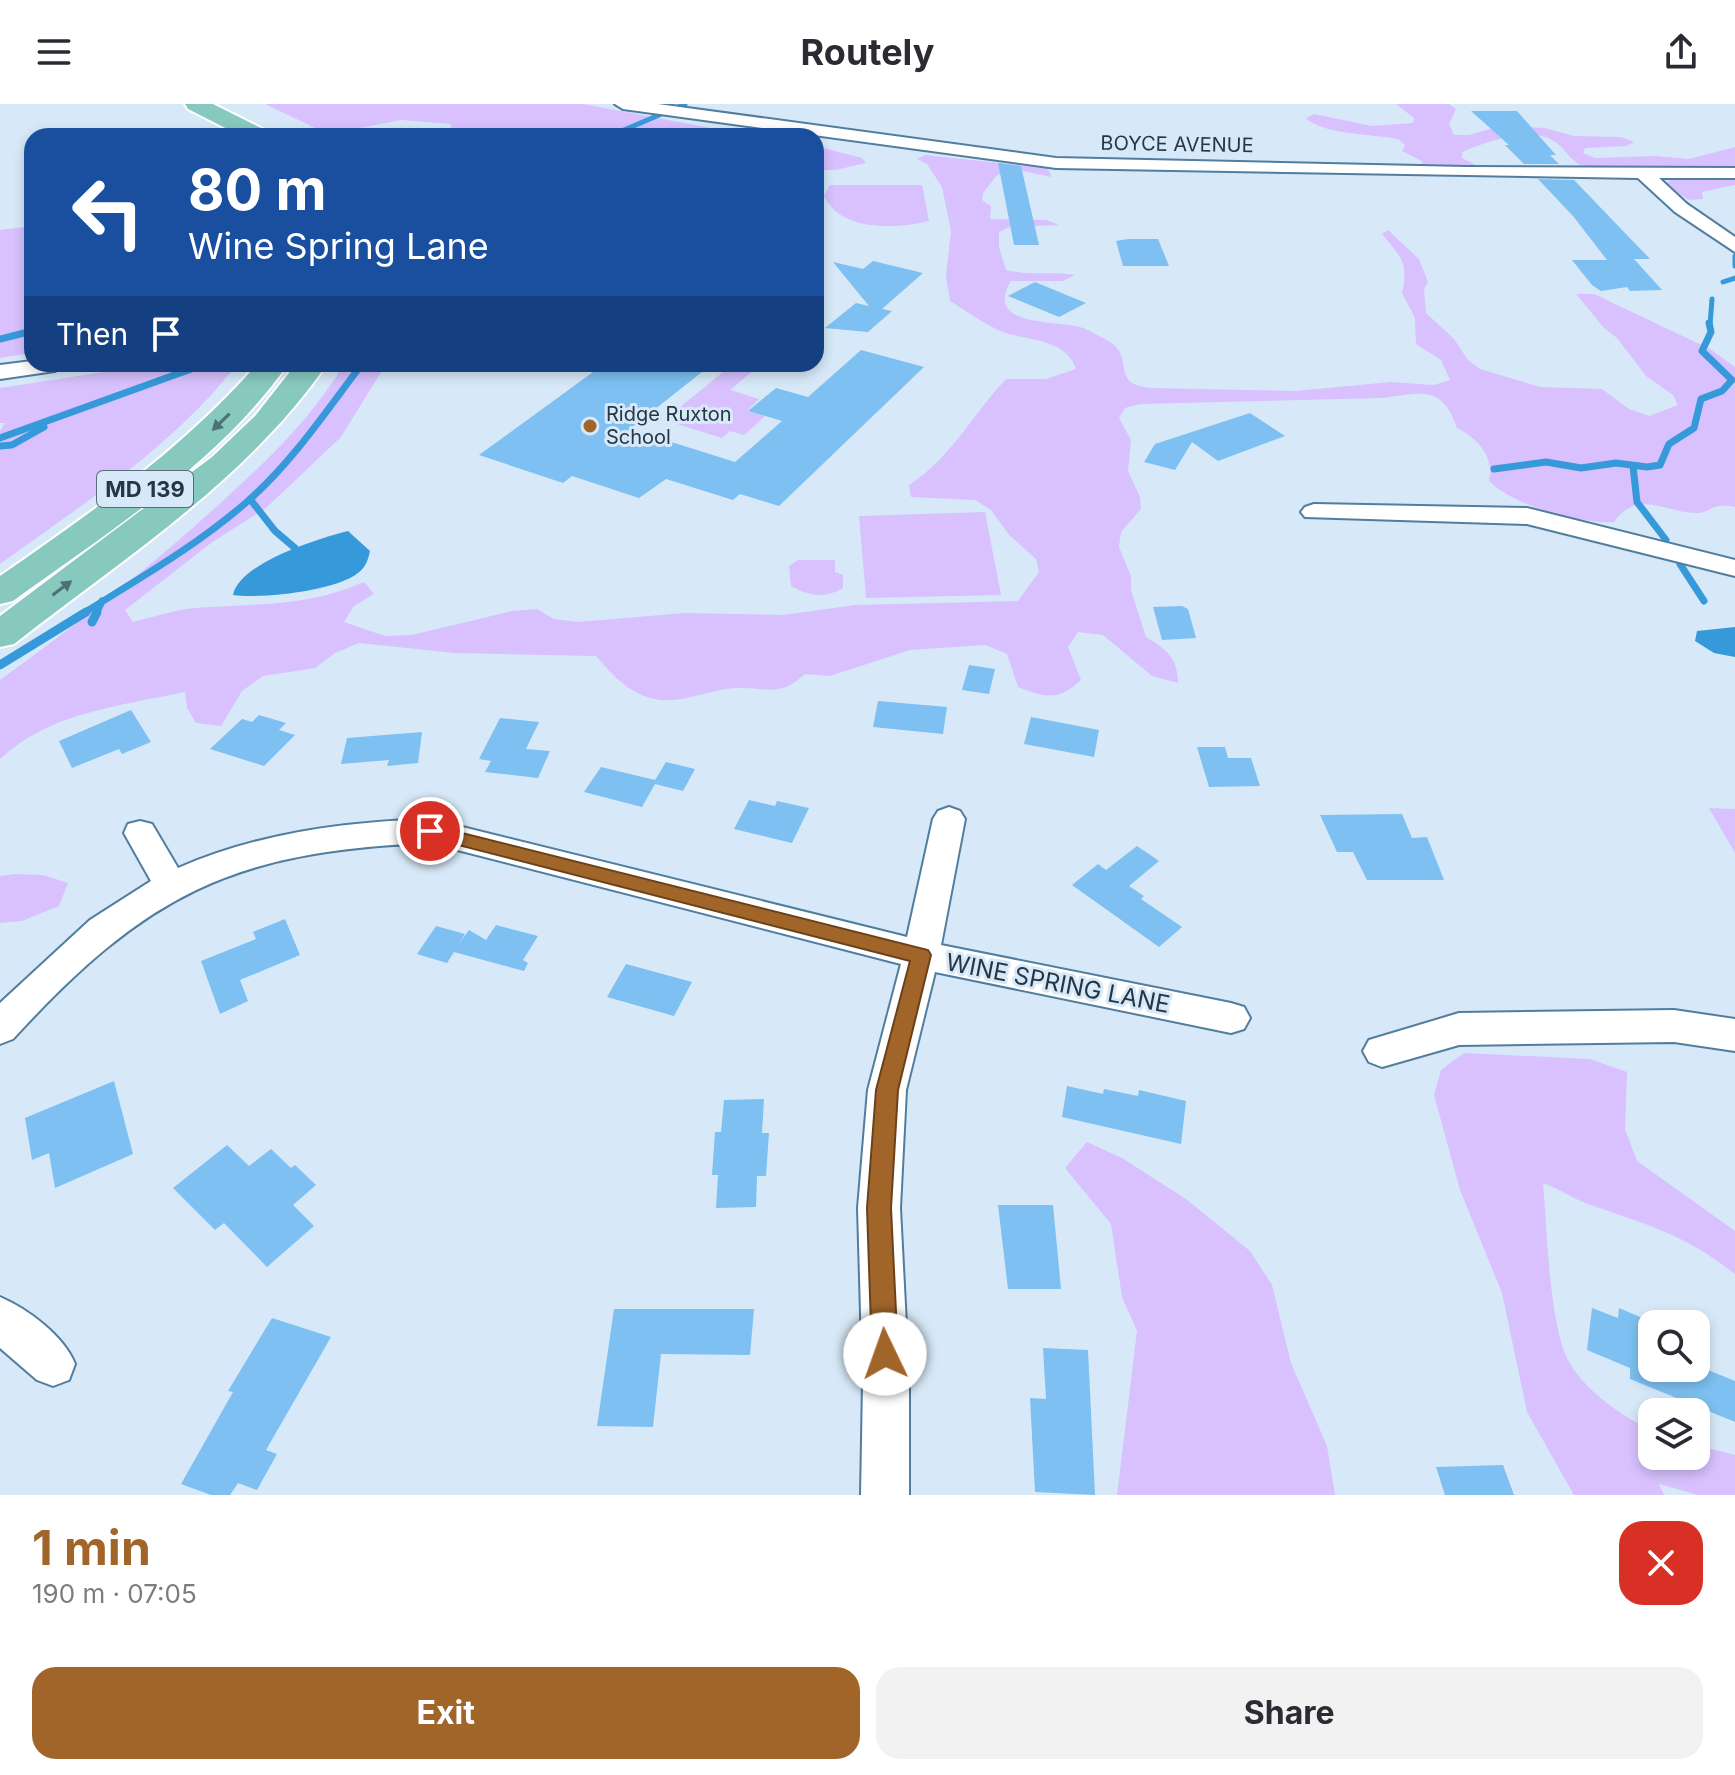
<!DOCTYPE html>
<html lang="en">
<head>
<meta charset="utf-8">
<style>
  :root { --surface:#fff; --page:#f2f2f3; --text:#2b2b33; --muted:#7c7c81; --accent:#a26529 }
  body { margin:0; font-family:Inter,sans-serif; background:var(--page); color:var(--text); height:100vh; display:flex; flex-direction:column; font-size:30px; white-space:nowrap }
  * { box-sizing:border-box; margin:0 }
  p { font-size:26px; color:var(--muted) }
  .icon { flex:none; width:44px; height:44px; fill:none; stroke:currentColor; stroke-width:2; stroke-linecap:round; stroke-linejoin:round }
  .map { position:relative; height:1391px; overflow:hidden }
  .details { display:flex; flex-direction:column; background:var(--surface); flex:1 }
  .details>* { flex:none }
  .top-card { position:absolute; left:24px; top:24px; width:800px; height:244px; border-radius:24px; box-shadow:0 4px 12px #0003; background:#1a4fa0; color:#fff; overflow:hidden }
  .fabs { position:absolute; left:1638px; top:1206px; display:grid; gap:16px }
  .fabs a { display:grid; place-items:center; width:72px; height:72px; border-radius:16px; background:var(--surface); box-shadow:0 4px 12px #0003; font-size:40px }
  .pin { position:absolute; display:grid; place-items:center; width:68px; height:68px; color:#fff; margin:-34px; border:4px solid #fff; border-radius:50%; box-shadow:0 2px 8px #0007 }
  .me { position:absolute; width:88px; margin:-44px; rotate:357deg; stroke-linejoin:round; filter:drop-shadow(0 0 6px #0008) }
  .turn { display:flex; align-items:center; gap:28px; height:168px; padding:0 32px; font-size:36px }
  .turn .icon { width:104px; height:104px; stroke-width:2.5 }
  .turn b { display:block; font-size:56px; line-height:68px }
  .then { display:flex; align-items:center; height:76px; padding:0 32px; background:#0003; gap:16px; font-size:30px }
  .round { display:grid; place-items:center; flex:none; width:84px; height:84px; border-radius:24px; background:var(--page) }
  .summary { display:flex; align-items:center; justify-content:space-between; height:136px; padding:0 32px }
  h1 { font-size:48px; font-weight:700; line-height:60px; color:var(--accent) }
  .primary-button { display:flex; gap:16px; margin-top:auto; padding:16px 32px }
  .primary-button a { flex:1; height:92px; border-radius:24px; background:var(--accent); color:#fff; font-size:32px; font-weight:700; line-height:92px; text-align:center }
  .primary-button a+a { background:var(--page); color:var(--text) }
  header { display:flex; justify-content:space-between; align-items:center; height:104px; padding:0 32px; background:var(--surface); font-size:36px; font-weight:700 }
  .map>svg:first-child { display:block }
</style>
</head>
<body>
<header><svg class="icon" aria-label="menu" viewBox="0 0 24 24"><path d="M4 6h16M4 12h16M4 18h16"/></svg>Routely<svg class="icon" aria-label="share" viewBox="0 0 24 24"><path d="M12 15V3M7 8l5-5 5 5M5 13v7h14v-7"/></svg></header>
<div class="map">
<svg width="1735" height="1391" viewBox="0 0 1735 1391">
  <rect width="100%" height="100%" fill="#d7e9f8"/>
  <g fill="#d8c1fe">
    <path d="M265 0H583L754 32H483L453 27 450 20 401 16 328 30Z"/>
    <path d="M1396 0H1449L1456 5 1449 20 1454 31H1469L1500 22 1545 24 1574 32 1621 33 1634 38 1627 42 1585 44 1583 49 1595 54 1655 52 1689 55 1735 43V66L1607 62C1568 70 1571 43 1548 34 1525 24 1483 39 1462 48V54L1484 65 1422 63V57L1402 47 1405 41 1398 35C1374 30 1323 31 1306 14L1314 10 1372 22 1413 19 1414 14Z"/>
    <path d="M816 42 862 54 866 59 836 66H816Z"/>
    <path d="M925 51 1047 64 1052 73 1023 67 997 71 983 89 982 96 991 102 990 115 1046 116 1059 121 1010 123 999 128V143L1006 166C1029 172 1052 167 1075 171L1063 177H1011C983 223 1056 216 1080 223 1088 225 1096 231 1103 234 1133 248 1116 267 1132 279 1137 282 1145 283 1150 284L1295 287 1391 278 1434 281 1450 276 1441 256 1416 240 1415 214 1402 189C1409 159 1401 153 1382 130L1388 126 1419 155 1428 178 1424 185 1426 209 1454 235 1468 256 1480 265 1540 283 1602 285 1629 305 1649 312 1678 301 1673 291 1646 272 1617 234 1604 224 1576 190H1594L1710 245 1735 263V403C1729 402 1721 401 1715 403 1708 405 1706 409 1697 409 1665 409 1638 384 1614 418 1580 420 1514 402 1489 377 1495 353 1477 334 1457 324 1442 280 1421 289 1382 294L1141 300 1125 304 1119 314 1131 336 1128 367 1140 393 1141 405 1121 428 1119 443 1131 472V486L1146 533C1166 545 1178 554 1178 579L1152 572 1103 531 1078 528 1068 543 1081 576C1059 597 1046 594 1018 583L1007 550 985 541 910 546 830 572 805 570C779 594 767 583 736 584 712 585 686 598 662 596 633 594 613 572 596 552L455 549 359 539 335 549 315 564 263 572 242 587 221 622 196 619 187 604 185 588C120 602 50 608 0 655V576C79 519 156 459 228 392 272 352 313 312 344 260H386L341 333 266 404 211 439 125 506 133 518C153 513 174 506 194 504 257 499 304 504 364 478L374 490 354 502 344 518 385 532 412 531 512 507 537 505 554 515 578 518 685 509 783 511 855 501 1018 497 1039 468 1036 455 1010 432 991 406 975 396 911 393 909 381C950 355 973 310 1006 275H1046L1076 265C1066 233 1024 237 1000 227 983 219 966 207 950 197L946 172 951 127 942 83 927 60 917 55Z"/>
    <path d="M1735 71V81L1702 88 1703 95 1689 96 1665 81C1677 66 1717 72 1735 71Z"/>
    <path d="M830 81H922L929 117C896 125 841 128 824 92Z"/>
    <path d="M32 122V249L0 254V126Z"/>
    <path d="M156 260H237C173 343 84 399 0 460V327L5 319H0V284Z"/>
    <path d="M733 260H761L730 286 759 295 747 307 765 312 744 331 730 327 722 334 664 316Z"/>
    <path d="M985 408 1001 491 866 494 859 412Z"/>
    <path d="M798 456H835V468L843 471V484C825 495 809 492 791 482L789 462Z"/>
    <path d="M1709 704 1735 705V749Z"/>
    <path d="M14 770 43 771 68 779 59 802 22 817 0 819V772Z"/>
    <path d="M1464 949 1590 955 1627 968 1625 1025 1637 1057 1735 1127V1170C1684 1130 1648 1121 1588 1100 1573 1095 1558 1084 1543 1079 1547 1124 1549 1218 1568 1256 1582 1284 1623 1314 1652 1326V1352H1696V1341L1735 1351V1391H1698L1659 1380 1664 1391H1574L1527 1308 1502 1189 1460 1086 1434 991 1441 966Z"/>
    <path d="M1087 1038 1122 1054 1186 1095 1250 1147 1272 1181 1291 1259 1327 1342 1335 1391H1117L1137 1227 1122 1193 1111 1120 1065 1064Z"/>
  </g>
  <g fill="#3699d9">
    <path d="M348 427 370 447C368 456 366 463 358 469 335 487 262 495 233 491 239 459 320 434 348 427Z"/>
    <path d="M1735 523V553L1714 549 1695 537 1697 527Z"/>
  </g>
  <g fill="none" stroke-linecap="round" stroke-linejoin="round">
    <g stroke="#3699d9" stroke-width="5">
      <path d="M610 32 685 0"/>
      <path d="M1735 152V162"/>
      <path d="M1723 178 1735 174"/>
      <path d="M1710 221 1712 195"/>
    </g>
    <g stroke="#3699d9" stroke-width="7">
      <path d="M0 235 32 227"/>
      <path d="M0 334 205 260"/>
      <path d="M0 342 12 341 44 323"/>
      <path d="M1633 362 1637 398 1666 436"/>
      <path d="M1494 365 1546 358 1581 364 1616 359 1647 363 1660 361 1669 340 1694 324 1701 295 1722 287 1732 276 1702 247 1711 228 1709 219"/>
      <path d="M250 395 275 427 295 444"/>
      <path d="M1680 460 1704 497"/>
      <path d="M82 510C140 474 198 441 249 396 293 357 327 306 362 260"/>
      <path d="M96 510 102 497"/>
    </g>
    <g stroke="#3699d9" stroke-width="9">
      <path d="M92 518 97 508"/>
      <path d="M0 561 86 508"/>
    </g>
  </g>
  <g fill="#7dc0f1">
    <path d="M1471 7H1517L1556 51H1550L1559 60H1524L1505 41H1509Z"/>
    <path d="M998 59 1021 62 1039 141H1014Z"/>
    <path d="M1538 75 1574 76 1650 155H1634L1662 186 1630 187 1627 183 1601 187 1592 181 1572 156H1607L1573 112Z"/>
    <path d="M1128 135H1158L1169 162H1123L1116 137Z"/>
    <path d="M873 157 923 169 882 205 892 207 868 228 825 224 856 199 869 202 833 158 863 165Z"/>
    <path d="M1035 178 1086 199 1059 213 1008 192Z"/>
    <path d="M861 246 924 263 779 402 740 390 733 396 666 375 639 394 572 372 563 379 479 351 604 260H712L630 325 735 358 782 317 748 307 776 284 808 293Z"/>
    <path d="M1250 309 1285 332 1218 357 1192 338 1175 366 1144 358 1155 340Z"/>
    <path d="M1182 502 1188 505 1196 534 1162 536 1153 503Z"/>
    <path d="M969 561 995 565 989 590 962 586Z"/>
    <path d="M878 597 947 603 943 630 873 623Z"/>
    <path d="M131 606 151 638 122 650 119 645 72 664 59 637Z"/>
    <path d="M259 611 286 619 279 626 295 631 264 662 210 645 242 615 252 618Z"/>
    <path d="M1031 613 1099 626 1094 653 1024 640Z"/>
    <path d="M500 614 539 618 526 645 550 647 538 674 485 668 491 657 479 655Z"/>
    <path d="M422 628 418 659 387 662 389 656 341 660 347 634Z"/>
    <path d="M1197 643H1225L1228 654H1251L1260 682 1209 683Z"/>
    <path d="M666 658 695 665 683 687 655 680 642 703 584 688 601 663 655 676Z"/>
    <path d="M749 696 775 702 777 697 809 704 792 739 734 725Z"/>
    <path d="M1402 710 1412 734 1427 733 1444 776H1367L1353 748H1337L1320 711Z"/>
    <path d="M1137 742 1159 757 1129 782 1144 792 1141 795 1182 823 1159 843 1072 781 1098 760 1106 766Z"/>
    <path d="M285 815 300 851 240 876 248 897 220 910 201 857 256 835 253 828Z"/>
    <path d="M496 821 538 832 523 856 528 859 524 867 454 848 447 859 417 850 436 822 465 830 458 841 469 826 486 836Z"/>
    <path d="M626 860 692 878 674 912 607 893Z"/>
    <path d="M114 977 133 1050 55 1084 49 1049 32 1056 25 1014Z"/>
    <path d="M1067 982 1103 990 1104 985 1138 992 1139 986 1186 997 1181 1040 1062 1013Z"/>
    <path d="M764 995 762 1029H769L766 1072H757L756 1103 716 1104 718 1071H712L715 1028H721L724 996Z"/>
    <path d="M227 1041 249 1062 271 1045 291 1064 295 1061 316 1081 293 1101 314 1122 267 1163 224 1119 215 1126 173 1084Z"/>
    <path d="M998 1101H1053L1061 1185H1008Z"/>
    <path d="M1592 1204 1618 1214 1619 1204 1647 1216V1224L1652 1226V1264H1696V1261L1735 1277V1318L1630 1275V1264L1587 1246Z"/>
    <path d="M614 1205H754L750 1251 661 1250 653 1323 597 1322Z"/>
    <path d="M272 1214 331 1233 266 1346 277 1350 257 1386 238 1379 230 1391H211L181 1380 233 1288 228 1287Z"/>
    <path d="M1043 1244 1088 1246 1095 1391 1035 1388 1030 1294 1046 1295Z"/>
    <path d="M1503 1361 1514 1391H1445L1436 1363Z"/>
  </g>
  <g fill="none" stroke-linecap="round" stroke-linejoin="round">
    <defs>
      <g id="minor">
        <path d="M615 0H658L1056 54 1466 63 1735 64V74H1659L1687 100 1735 133V148L1675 108 1638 74 1056 64 623 5Z"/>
        <path d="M32 257V260H66L55 267 0 275V261Z"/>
        <path d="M1314 400 1527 404 1735 456V472L1527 420 1305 413 1301 408 1305 403Z"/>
        <path d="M949 703 960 707 965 715 941 841 1231 899 1244 903 1250 914 1244 925 1231 929 935 868 906 986 900 1104 909 1279V1391H861L863 1279 858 1104 868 986 901 860 430 739C232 747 146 790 13 935L0 940V899L90 816 151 777 124 729 128 720 140 717 152 720 178 764C258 729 344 718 430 715L907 833 933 715 938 707Z"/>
        <path d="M1674 906 1735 915V947L1674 938 1459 941 1382 963 1369 958 1363 947 1369 936 1459 909Z"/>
        <path d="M0 1193C28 1205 64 1232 75 1260L69 1276 53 1282 37 1276 0 1244Z"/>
      </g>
      <g id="primary">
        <path d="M185 0H213L267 27 270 32H241L188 5Z"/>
        <path d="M257 260H288C219 359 109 427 13 497L0 500V472C92 408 183 345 257 260Z"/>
        <path d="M296 260H327C247 376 124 454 14 540L0 543V512L212 353 255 312Z"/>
      </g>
    </defs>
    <use href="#minor" stroke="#517d9e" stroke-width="4"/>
    <use href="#primary" stroke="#fff" stroke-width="4"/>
    <use href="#minor" fill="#fff" fill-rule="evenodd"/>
    <use href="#primary" fill="#88c9bf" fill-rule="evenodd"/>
  </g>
  <defs><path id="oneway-solid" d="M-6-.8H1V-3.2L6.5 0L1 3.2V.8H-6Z" transform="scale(2)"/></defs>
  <g fill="#4d7176">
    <use href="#oneway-solid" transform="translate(221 318) rotate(136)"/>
    <use href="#oneway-solid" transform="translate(62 484) rotate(-37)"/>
  </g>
  <path fill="#a26529" stroke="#69421b" stroke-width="2" d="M430 721 928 846 931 851 898 986 891 1104 898 1250 894 1259 885 1262 876 1259 872 1250 867 1104 876 986 910 857 423 732 421 727Z"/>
  <circle fill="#a26529" stroke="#d7e9f8" stroke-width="3" cx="590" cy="322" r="8"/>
  <g text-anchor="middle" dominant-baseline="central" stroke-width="6" stroke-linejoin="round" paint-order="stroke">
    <g font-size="20" fill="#253745" stroke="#d7e9f8">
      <text transform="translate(1177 40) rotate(1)">BOYCE AVENUE</text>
    </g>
    <g font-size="20" fill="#253745" stroke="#d7e9f8" text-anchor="start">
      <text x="606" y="310">Ridge Ruxton<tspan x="606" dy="23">School</tspan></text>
    </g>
    <rect fill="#d7e9f8" stroke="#5a6c7b" stroke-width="2" x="97" y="367" width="96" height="36" rx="6"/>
    <g font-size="22" font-weight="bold" fill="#253745">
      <text x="145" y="385">MD 139</text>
    </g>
    <g font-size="24" fill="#253745" stroke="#d7e9f8">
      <text transform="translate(1058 879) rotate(11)">WINE SPRING LANE</text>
    </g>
  </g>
</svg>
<div class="fabs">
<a><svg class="icon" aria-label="search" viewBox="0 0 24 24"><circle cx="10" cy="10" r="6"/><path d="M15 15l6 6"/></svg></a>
<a><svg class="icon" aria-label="layers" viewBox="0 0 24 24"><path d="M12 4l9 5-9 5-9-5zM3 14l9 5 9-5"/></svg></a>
</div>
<div class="pin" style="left:430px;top:727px;background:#d93025"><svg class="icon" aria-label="arrive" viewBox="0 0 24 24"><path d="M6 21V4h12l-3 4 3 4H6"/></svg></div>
<svg class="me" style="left:885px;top:1250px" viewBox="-20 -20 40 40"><circle r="19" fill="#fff"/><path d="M0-13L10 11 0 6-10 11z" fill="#a26529"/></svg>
<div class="top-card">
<div class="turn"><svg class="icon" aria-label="left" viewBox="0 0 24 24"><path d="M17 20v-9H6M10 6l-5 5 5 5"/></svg><div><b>80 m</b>Wine Spring Lane</div></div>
<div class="then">Then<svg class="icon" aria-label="arrive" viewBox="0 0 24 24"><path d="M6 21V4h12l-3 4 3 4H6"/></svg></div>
</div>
</div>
<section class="details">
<div class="summary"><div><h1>1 min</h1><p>190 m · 07:05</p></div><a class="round" style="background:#d93025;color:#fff"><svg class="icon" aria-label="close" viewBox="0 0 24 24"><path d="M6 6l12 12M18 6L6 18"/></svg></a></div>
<div class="primary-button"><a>Exit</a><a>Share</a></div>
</section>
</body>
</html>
